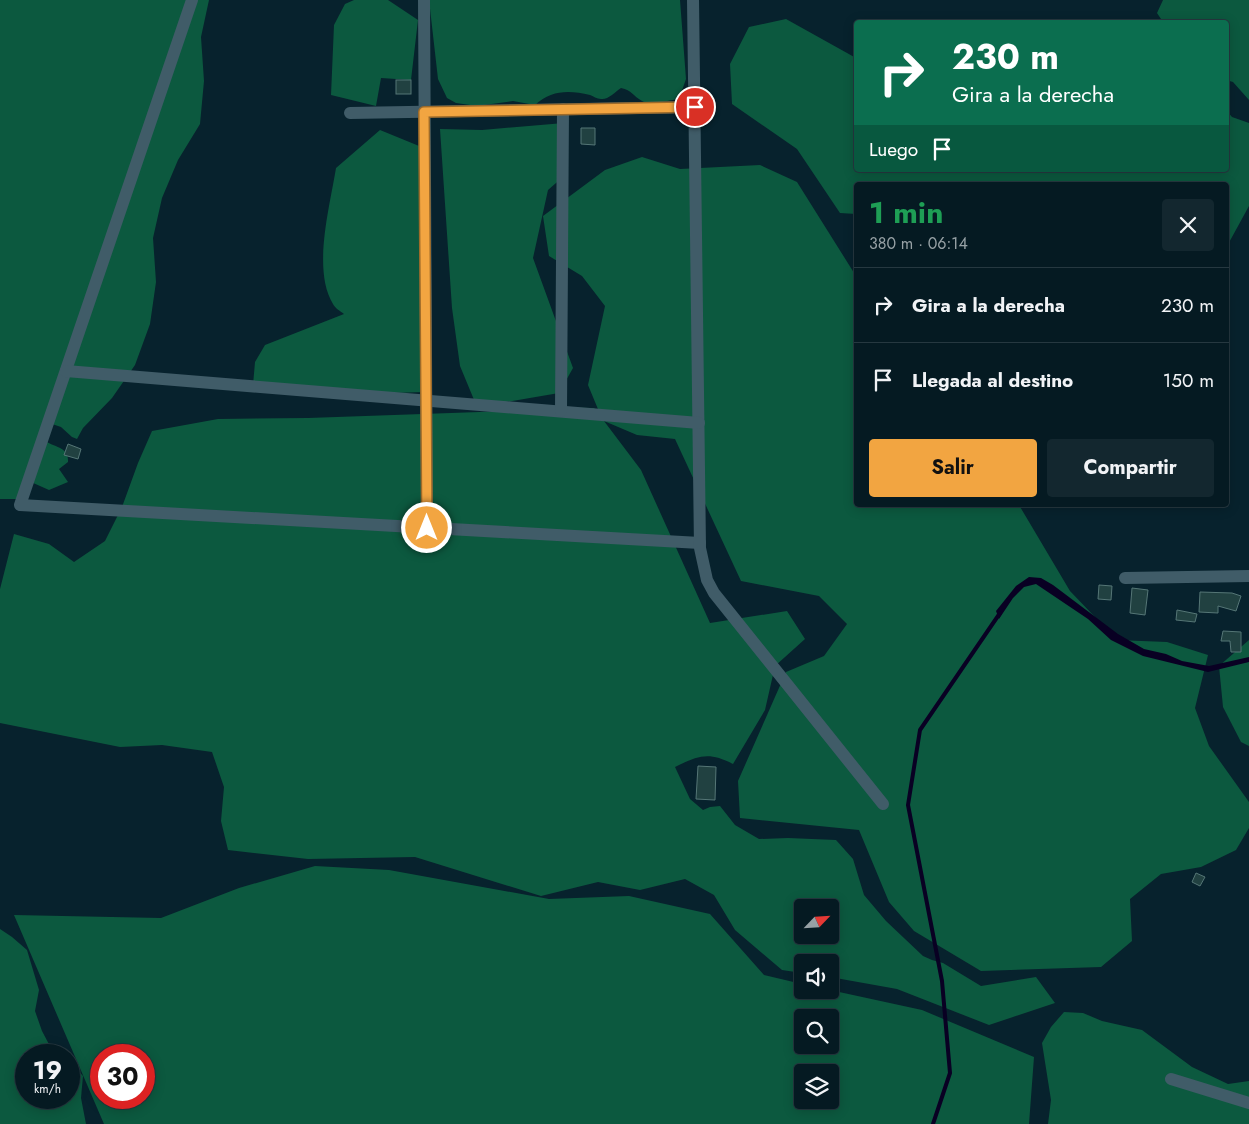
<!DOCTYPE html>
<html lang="es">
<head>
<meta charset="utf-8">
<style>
  :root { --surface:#051a22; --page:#13272f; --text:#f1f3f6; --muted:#97a1a5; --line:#263840; --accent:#f2a541 }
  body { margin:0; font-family:Jost,sans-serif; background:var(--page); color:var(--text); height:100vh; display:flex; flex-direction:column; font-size:19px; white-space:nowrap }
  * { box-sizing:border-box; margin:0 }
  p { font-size:16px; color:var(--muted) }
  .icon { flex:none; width:28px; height:28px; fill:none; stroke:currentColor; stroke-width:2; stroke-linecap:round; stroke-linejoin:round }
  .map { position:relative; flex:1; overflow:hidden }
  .details { position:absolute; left:854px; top:182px; width:375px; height:325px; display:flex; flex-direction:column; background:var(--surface); border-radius:5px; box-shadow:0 2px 12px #0003,0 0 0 1px var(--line) }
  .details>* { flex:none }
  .hud { position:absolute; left:854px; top:20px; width:375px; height:152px; border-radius:5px; box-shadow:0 2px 12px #0003,0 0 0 1px var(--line); background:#0b6e4f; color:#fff; overflow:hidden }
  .needle { width:32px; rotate:65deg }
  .fabs { position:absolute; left:794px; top:899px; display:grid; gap:10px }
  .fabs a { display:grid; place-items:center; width:45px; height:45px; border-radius:5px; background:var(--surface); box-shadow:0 2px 12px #0003,0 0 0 1px var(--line); font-size:25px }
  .speed { position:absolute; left:15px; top:1044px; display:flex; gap:10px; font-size:25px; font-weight:700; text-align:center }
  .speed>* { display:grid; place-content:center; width:65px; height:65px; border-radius:50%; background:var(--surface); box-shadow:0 2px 12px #0003,0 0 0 1px var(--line); line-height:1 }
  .speed small { font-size:12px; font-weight:400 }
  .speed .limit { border:8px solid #d22; background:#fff; color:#111 }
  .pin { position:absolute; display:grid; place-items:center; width:42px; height:42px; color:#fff; margin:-21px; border:2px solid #fff; border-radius:50%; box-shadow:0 1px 5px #0007 }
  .me { position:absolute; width:55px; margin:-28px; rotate:0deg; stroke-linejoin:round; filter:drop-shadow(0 0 4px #0008) }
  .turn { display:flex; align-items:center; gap:18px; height:105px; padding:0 15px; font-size:22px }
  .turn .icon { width:65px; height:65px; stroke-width:2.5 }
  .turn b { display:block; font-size:35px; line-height:42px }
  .then { display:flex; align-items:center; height:48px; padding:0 15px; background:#0003; gap:10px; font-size:19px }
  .round { display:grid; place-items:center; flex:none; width:52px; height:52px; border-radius:5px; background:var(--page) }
  .headline { display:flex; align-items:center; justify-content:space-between; height:85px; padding:0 15px }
  h1 { font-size:30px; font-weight:700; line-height:38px; color:#1e9e55 }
  .button { display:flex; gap:10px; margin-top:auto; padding:10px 15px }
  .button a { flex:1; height:58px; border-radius:5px; background:var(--accent); color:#111; font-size:20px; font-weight:700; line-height:58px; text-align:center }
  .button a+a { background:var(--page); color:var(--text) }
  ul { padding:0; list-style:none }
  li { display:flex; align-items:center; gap:15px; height:75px; padding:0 15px; border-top:1px solid var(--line) }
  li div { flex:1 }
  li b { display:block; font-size:19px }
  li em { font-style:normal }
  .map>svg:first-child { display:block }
</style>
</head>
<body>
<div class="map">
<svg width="1249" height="1124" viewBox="0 0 1249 1124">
  <rect width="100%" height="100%" fill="#07222d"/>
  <g fill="#0c593f" fill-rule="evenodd">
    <path d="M0 0H209L201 37 204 81 200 124 178 160 162 198 153 238 156 282 150 324 135 365 112 398 83 428 77 439 72 437 61 427 52 424 44 440C54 448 69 446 68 462L59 469 68 482 49 490 31 482 20 499H0Z"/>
    <path d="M354 0H388L418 20 411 80 381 78 376 106 331 95 334 25 345 4Z"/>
    <path d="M429 0H680L686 79 679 99C669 100 651 106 642 101 633 96 632 90 621 88 615 92 608 100 601 99 597 99 593 96 590 95 569 90 551 90 535 105L513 101 477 106 456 103 447 98 438 79Z"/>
    <path d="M1163 0H1249V100L1233 82 1226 80V22H1163L1157 13Z"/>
    <path d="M786 19 856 58V170H1226V110L1232 117 1249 123V206L1226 248V185H856V214L840 213 797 149 732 104 730 64 749 27Z"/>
    <path d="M564 123V176L548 190 533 258 573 368 559 393 477 407 460 366 452 308 440 129 482 130Z"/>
    <path d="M380 130 424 148V392L362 394 253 385 255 362 265 345 344 314C340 311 335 308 333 304 312 270 330 206 336 168Z"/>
    <path d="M642 157 680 169 760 165 797 182 856 276V505H1019L1070 591 1117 640 1167 642 1208 655 1195 708 1209 746 1249 802V828L1236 850 1201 867 1161 874 1130 899 1132 941 1101 967 981 971 914 931 889 902 859 830 740 818 738 781 786 672 824 656 847 624 819 596 741 581 675 439 637 435 604 421 641 470 710 623 787 611 805 639 775 666 765 710 733 764C708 751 698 756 675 767L690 799 703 810 710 807 720 806 735 825 759 839 788 838 836 840 853 859 864 895 886 921 923 956 932 960 943 963 981 986 1036 977 1055 1003 989 1025 897 989 830 977V962H802V973L782 970 735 930 714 895 685 879 640 890 598 882 541 896 415 857 308 859 228 850 221 821 224 787 212 752 162 745 120 747 0 723V589L14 534 49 544 74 562 105 541 122 507 138 463 152 431 218 419 308 418 508 411 532 407 594 408 600 414 588 385 605 306 582 276 549 256 543 216 605 170ZM802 908H830V935H802Z"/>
    <path d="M1249 640V746L1241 742 1223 707 1219 666Z"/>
    <path d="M315 866 389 870 549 899 629 896 710 914 764 975 802 984V990H830L922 1010 1034 1057 1029 1124H104L14 915 161 918 239 888ZM802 1018H830V1045H802ZM101 1055H144V1098H101ZM830 1072V1100H802V1072Z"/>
    <path d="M0 929 12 937 27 950 39 990 35 1011 42 1031 52 1050 60 1055H26V1098H69V1060L83 1076 81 1098 86 1124H0Z"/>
    <path d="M1064 1012 1083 1013 1102 1021 1142 1030 1192 1067 1228 1084 1249 1081V1124H1048L1051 1100 1042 1043 1051 1027Z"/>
  </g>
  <path fill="#090023" d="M1029 577 1041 578 1053 585 1118 634 1144 649 1166 654 1182 661 1209 666 1249 657V662L1208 672 1143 656 1111 640 1088 619 1036 584 1024 587 1013 598 999 619 996 611 1016 586Z"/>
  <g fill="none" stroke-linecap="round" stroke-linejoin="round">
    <path stroke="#090023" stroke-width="4" d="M933 1124 950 1073 942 981 908 805 920 730 1000 613"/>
  </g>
  <g fill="#214141" stroke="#557676">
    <rect x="396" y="80" width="15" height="14"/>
    <path d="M581 128H595V145L581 144Z"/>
    <path d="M68 444 81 449 78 459 64 455Z"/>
    <path d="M1099 585 1112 586 1111 600 1098 599Z"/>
    <path d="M1132 588 1148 590 1145 615 1130 613Z"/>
    <path d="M1200 592 1232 593 1241 596 1236 611 1218 606V613L1199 612Z"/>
    <path d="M1177 610 1197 614 1195 622 1176 620Z"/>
    <path d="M1223 631 1241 632V652H1231L1230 641H1221Z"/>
    <path d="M698 766 716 767 715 800 696 799Z"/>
    <path d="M1196 873 1205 877 1200 886 1192 882Z"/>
  </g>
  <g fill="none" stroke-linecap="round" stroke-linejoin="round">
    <g stroke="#405c68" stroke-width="12">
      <path d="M192 0 20 505 700 543"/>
      <path d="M424 0 427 529"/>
      <path d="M693 0 700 548 707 580 714 593 883 804"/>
      <path d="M350 113 695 107"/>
      <path d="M66 371 699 423"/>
      <path d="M561 411 563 109"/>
      <path d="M1125 578 1249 576"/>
      <path d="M1171 1079 1249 1103"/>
    </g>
  </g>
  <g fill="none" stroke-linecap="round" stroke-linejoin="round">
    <defs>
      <path id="route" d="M427 528 424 112 695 107"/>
    </defs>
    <use href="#route" stroke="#9d6b2a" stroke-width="12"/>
    <use href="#route" stroke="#f2a541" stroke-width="9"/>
  </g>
</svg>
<div class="fabs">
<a><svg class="needle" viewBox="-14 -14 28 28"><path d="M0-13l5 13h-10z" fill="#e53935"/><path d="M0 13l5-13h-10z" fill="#97a1a5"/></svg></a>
<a><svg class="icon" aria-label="sound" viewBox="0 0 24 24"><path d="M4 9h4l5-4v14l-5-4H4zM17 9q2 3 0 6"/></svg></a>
<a><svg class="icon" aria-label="search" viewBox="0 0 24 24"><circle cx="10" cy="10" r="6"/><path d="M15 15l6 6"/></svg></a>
<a><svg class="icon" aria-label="layers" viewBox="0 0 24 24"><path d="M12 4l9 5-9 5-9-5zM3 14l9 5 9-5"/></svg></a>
</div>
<div class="speed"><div>19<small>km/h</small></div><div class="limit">30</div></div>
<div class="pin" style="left:695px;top:107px;background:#d93025"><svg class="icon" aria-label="arrive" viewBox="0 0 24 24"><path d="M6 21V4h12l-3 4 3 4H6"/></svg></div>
<svg class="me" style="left:427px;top:528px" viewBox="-20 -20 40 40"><circle r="17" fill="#f2a541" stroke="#fff" stroke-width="3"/><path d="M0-11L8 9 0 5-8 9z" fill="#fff"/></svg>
<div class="hud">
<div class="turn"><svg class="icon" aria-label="right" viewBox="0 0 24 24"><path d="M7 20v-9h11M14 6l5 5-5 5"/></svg><div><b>230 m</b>Gira a la derecha</div></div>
<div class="then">Luego<svg class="icon" aria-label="arrive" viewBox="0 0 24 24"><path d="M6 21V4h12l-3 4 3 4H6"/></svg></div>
</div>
<section class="details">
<div class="headline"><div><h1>1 min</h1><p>380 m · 06:14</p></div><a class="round"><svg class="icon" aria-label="close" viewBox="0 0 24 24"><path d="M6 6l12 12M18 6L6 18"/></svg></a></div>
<ul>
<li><svg class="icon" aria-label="right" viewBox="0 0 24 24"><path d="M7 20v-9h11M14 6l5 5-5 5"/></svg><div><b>Gira a la derecha</b></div><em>230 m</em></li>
<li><svg class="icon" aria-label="arrive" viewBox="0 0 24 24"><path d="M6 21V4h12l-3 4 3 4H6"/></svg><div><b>Llegada al destino</b></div><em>150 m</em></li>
</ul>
<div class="button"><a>Salir</a><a>Compartir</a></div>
</section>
</div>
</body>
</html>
